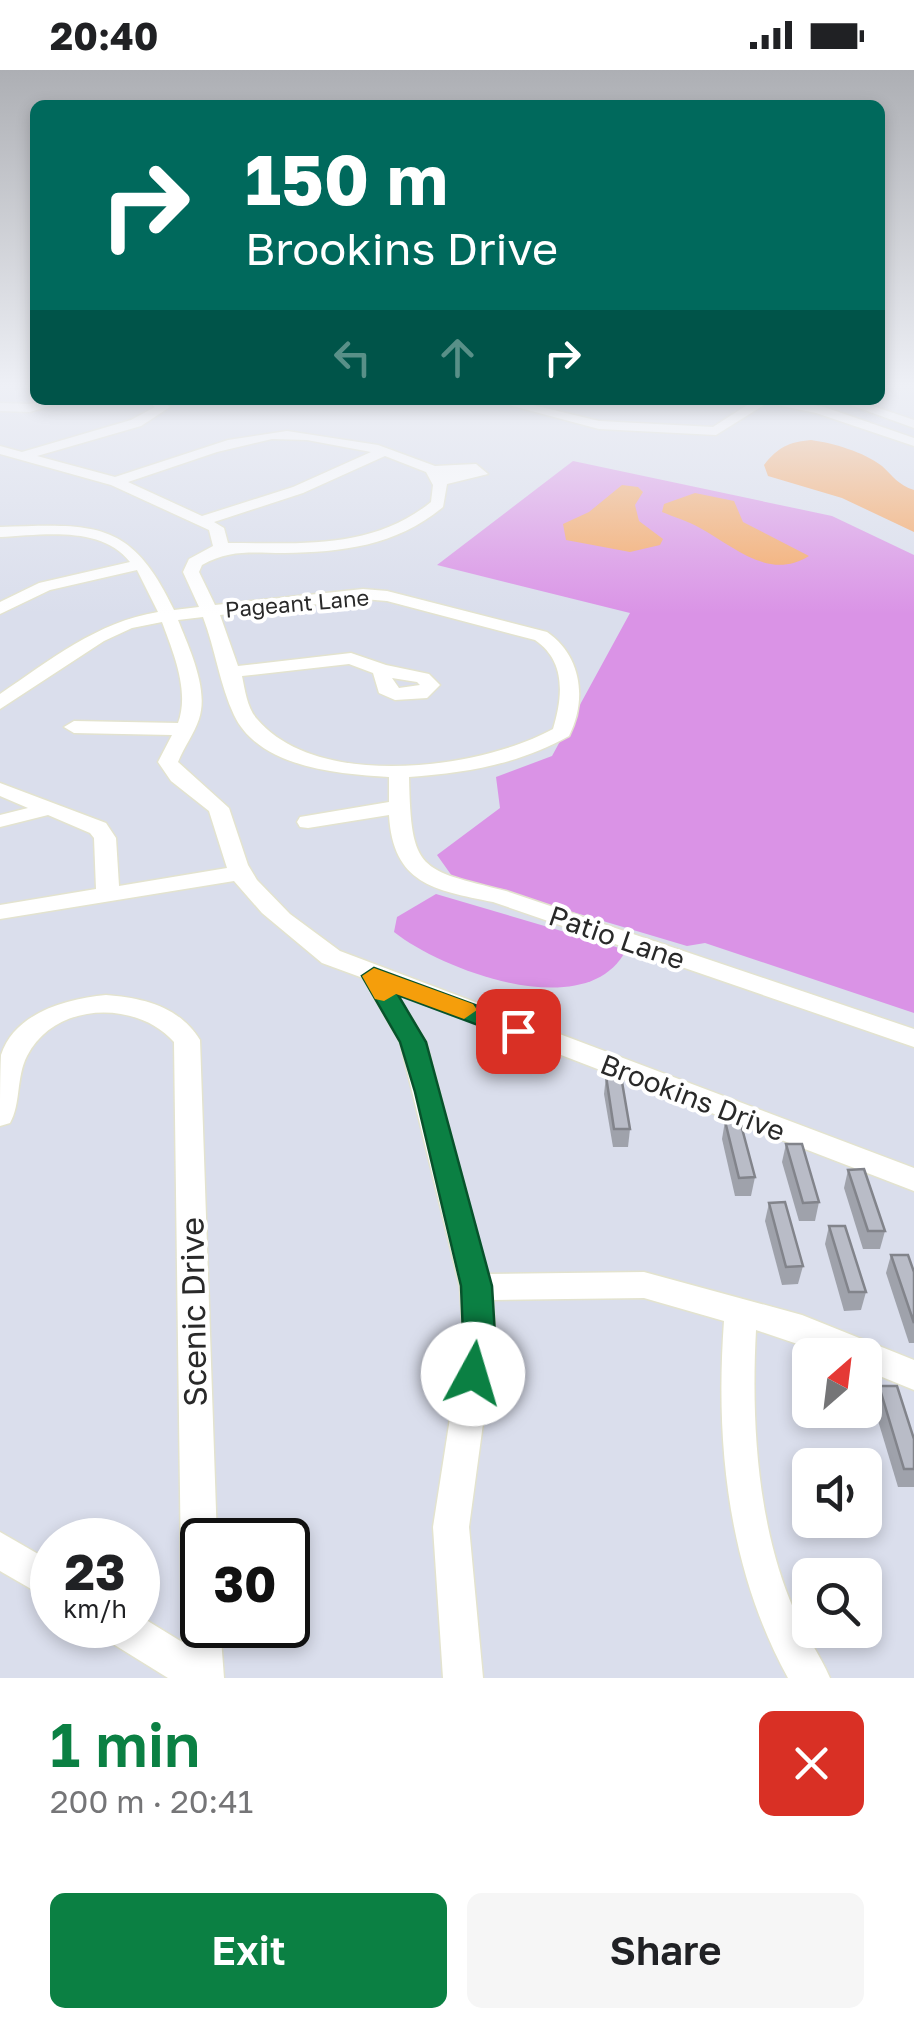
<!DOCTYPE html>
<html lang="en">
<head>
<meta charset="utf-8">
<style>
  :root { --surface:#fff; --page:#f6f6f6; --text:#202124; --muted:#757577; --accent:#0b8043 }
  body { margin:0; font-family:"Golos Text",sans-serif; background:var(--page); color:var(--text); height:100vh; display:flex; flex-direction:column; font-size:38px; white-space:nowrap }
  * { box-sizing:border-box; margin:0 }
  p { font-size:32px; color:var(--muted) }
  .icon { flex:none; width:55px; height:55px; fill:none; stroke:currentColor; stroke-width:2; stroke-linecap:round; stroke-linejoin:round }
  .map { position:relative; height:1608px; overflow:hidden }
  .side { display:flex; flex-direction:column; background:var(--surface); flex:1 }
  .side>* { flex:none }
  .guide { position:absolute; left:30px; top:30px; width:855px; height:305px; border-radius:15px; box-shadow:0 5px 15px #0003; background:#00695c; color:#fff; overflow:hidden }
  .needle { width:65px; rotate:28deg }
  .controls { position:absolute; left:792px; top:1268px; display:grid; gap:20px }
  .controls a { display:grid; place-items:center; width:90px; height:90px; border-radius:15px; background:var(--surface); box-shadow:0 5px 15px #0003; font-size:50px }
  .speed { position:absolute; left:30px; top:1448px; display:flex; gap:20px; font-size:50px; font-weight:700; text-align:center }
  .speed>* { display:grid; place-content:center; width:130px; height:130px; border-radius:50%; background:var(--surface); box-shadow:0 5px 15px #0003; line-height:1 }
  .speed small { font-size:25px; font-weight:400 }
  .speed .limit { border:5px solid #111; border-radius:15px; background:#fff; color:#111 }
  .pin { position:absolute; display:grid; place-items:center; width:85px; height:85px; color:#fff; margin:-42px; border-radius:20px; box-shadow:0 5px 15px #0006 }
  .me { position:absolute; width:110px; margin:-55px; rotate:6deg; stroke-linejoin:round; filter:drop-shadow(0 0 8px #0008) }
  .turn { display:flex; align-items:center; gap:35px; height:210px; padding:0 50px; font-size:45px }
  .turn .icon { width:130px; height:130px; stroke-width:2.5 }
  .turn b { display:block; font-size:70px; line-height:85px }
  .lanes { display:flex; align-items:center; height:95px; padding:0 50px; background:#0003; justify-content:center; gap:50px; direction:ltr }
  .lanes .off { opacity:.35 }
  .round { display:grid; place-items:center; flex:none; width:105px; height:105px; border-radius:15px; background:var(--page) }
  .overview { display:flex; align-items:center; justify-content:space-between; height:170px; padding:0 50px }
  h1 { font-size:60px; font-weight:600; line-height:75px; color:var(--accent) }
  .cta { display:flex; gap:20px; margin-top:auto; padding:20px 50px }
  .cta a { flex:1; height:115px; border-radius:15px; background:var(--accent); color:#fff; font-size:40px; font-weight:600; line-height:115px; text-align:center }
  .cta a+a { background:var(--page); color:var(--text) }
  .status { display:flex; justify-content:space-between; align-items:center; height:70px; padding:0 50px; background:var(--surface); direction:ltr }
  .status svg { height:28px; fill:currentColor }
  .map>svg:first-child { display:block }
</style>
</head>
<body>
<div class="status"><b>20:40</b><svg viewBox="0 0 49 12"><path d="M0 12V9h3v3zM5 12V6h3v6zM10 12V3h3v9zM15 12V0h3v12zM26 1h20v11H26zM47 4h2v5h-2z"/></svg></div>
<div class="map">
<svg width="914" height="1608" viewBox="0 0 914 1608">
  <rect width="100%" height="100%" fill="#dadeec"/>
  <g fill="#da93e6">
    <path d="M573 391 832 446 914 485V943L705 873 687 876 452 806 437 785 500 738 496 707 552 686 630 543 437 495Z"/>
    <path d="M436 824 626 880C588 955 443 901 394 862L397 847Z"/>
  </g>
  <g fill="#f5a766">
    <path d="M811 370C833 373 864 382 882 396 893 406 898 415 914 420V462L842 428 768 406 764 395C778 377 789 372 811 370Z"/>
    <path d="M622 415 638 417 643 422 635 435 639 451 663 469 660 475 630 482 566 470 563 454 589 442Z"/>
    <path d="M695 423 734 431 743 452 809 486C769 511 735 477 700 458 688 451 674 447 662 442L664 434Z"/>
  </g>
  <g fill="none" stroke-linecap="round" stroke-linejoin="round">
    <defs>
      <g id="minor">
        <path d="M47 330H69L30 342 0 341V333L30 334Z"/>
        <path d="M146 330H161L170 337 141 356 37 386 115 407 228 370 287 361 378 375 435 396 476 394 488 404 447 414 443 437C396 476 343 482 284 483 252 483 231 479 202 495L199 502 215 535 363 519 387 521 547 562C582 586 587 630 569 666 519 694 466 703 409 707 411 802 419 799 506 821L914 959V977L493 832C434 820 393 814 389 745L308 758 300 757 297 752 300 747 389 732V707C339 704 259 698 234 645 220 616 215 578 203 547L178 550C189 578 209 619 199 649 194 664 184 677 178 692L229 738 248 795 257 810 290 844 340 881 914 1098V1121L395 921 426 972 488 1204 644 1202 802 1245 914 1290V1320L865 1300V1285H830L756 1260C751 1350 757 1456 794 1540 804 1564 820 1584 830 1608H788C728 1499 715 1373 724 1251L644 1228 493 1230 495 1265 469 1457 483 1608H443L433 1457 463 1265 460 1217 400 972 363 908 322 893 262 843 234 811 0 849V835L96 819 94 768 90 763 48 745 0 757V745L28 738 0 726V713L106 753 116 768 119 816 227 798 209 741 171 711 158 692 172 665 74 663 64 657 74 651 178 653C190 621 173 582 162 552L132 558 104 571 0 639V624C50 590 97 552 158 542L137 500 50 520 0 544V532L39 513 130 492C101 455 42 465 0 467V457C94 454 131 449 174 540L199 537 183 502 189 489 213 476 209 460 111 415 0 384V376L22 382 131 350 155 337ZM272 369 307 370 371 382 293 417 202 446 128 412 217 382ZM385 386 426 402 433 415 431 432C372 480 300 473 228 473L224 458 214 452 303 423ZM363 529 387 531 535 570C566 591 563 626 553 659 480 699 318 721 257 649 247 638 245 620 242 606L349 594 373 603 379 623 395 630 427 628 440 615 429 604 386 595 351 583 238 596 220 545ZM392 608 417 612 420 615 399 618Z"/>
        <path d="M490 330H512L599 351 713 357 755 330H788L824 337 914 368V376L816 343 767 333 716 365 599 359Z"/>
        <path d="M837 330H855L914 350V358Z"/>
        <path d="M106 925C143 928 179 936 200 970L217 1470H202V1555H220L224 1608H168L105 1569 100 1555H138V1545L182 1572 174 972C137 930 55 931 27 986 16 1007 21 1034 10 1053L0 1056C0 1035 0 1005 1 985 15 942 67 929 106 925Z"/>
        <path d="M0 1462 52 1492V1531L0 1501Z"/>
      </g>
    </defs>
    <use href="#minor" stroke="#e3e3cf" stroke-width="3"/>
    <use href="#minor" fill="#fff" fill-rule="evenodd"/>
  </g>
  <g fill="#9fa2ab">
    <path d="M606 1006 630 1059 628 1077H613L604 1024Z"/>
    <path d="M725 1051 755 1107 751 1126H735L722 1069Z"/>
    <path d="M786 1074 819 1132 815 1151H799L782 1092Z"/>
    <path d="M848 1100 885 1161 880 1179H863L844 1118Z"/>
    <path d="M769 1133 803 1196 798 1214 782 1215 765 1151Z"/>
    <path d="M829 1156 866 1222 861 1240 844 1241 825 1174Z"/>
    <path d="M891 1185 914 1202V1273H909L886 1203Z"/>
    <path d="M879 1316 914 1369V1417H898L873 1334Z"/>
  </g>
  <g fill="#b9bcc7" stroke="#82848b" stroke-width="2.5">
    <path d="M606 1006H621L630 1059H614Z"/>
    <path d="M725 1051H740L755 1107 739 1108Z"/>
    <path d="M786 1074H802L819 1132 803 1133Z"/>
    <path d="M864 1099 885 1161H868L848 1100Z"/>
    <path d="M785 1132 803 1196 786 1197 769 1133Z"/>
    <path d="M829 1156H845L866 1222H849Z"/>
    <path d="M891 1185H908L914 1202V1253Z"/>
    <path d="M879 1316H897L914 1369V1399H904Z"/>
  </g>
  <linearGradient id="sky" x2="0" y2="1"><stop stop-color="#adafb4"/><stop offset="0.58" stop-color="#eef0f6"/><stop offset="1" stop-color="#eef0f6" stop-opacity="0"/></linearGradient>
  <rect width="914" height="544" fill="url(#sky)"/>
  <path fill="#0b8043" stroke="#07532c" stroke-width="2.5" d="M374 898 527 954 531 961 527 967 518 970 398 925 426 972 492 1216 495 1265 485 1314 473 1318 461 1314 457 1304 463 1265 461 1216 415 1022 400 972 362 906Z"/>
  <path fill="#f59e0b" d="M374 898 473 934 477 940 464 949 396 924 384 931 375 929 362 906Z"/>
  <g text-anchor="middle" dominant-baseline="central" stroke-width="8" stroke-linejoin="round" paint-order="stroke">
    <g font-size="22" fill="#292929" stroke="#fff">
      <text transform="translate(297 533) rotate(-5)">Pageant Lane</text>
    </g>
    <g font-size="28" fill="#292929" stroke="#fff">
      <text transform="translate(617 867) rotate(19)">Patio Lane</text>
      <text transform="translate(693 1027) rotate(21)">Brookins Drive</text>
    </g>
    <g font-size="32" fill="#292929" stroke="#fff">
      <text transform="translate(193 1242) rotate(-91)">Scenic Drive</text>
    </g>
  </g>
</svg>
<div class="controls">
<a><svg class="needle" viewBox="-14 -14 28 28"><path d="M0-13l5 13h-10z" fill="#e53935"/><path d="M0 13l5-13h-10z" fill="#757577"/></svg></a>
<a><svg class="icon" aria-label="sound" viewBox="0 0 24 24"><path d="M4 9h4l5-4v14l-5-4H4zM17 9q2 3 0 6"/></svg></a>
<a><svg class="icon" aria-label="search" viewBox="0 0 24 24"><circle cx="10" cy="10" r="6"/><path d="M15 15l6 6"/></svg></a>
</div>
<div class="speed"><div>23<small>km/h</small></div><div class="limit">30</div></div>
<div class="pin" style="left:518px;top:961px;background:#d93025"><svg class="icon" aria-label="arrive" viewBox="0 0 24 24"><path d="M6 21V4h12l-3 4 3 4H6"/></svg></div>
<svg class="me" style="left:473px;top:1304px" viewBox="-20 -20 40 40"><circle r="19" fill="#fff"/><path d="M0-13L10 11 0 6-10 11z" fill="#0b8043"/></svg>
<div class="guide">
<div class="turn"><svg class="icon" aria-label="right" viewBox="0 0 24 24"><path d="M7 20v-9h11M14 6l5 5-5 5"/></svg><div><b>150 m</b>Brookins Drive</div></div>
<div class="lanes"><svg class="icon off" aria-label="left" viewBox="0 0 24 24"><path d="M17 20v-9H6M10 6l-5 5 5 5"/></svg><svg class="icon off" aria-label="ahead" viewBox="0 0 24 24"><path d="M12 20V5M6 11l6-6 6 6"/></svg><svg class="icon" aria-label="right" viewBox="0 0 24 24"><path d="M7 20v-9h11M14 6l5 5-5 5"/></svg></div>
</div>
</div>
<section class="side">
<div class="overview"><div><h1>1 min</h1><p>200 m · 20:41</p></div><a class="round" style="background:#d93025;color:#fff"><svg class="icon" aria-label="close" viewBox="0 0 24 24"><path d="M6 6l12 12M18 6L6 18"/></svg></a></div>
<div class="cta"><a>Exit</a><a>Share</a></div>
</section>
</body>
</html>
